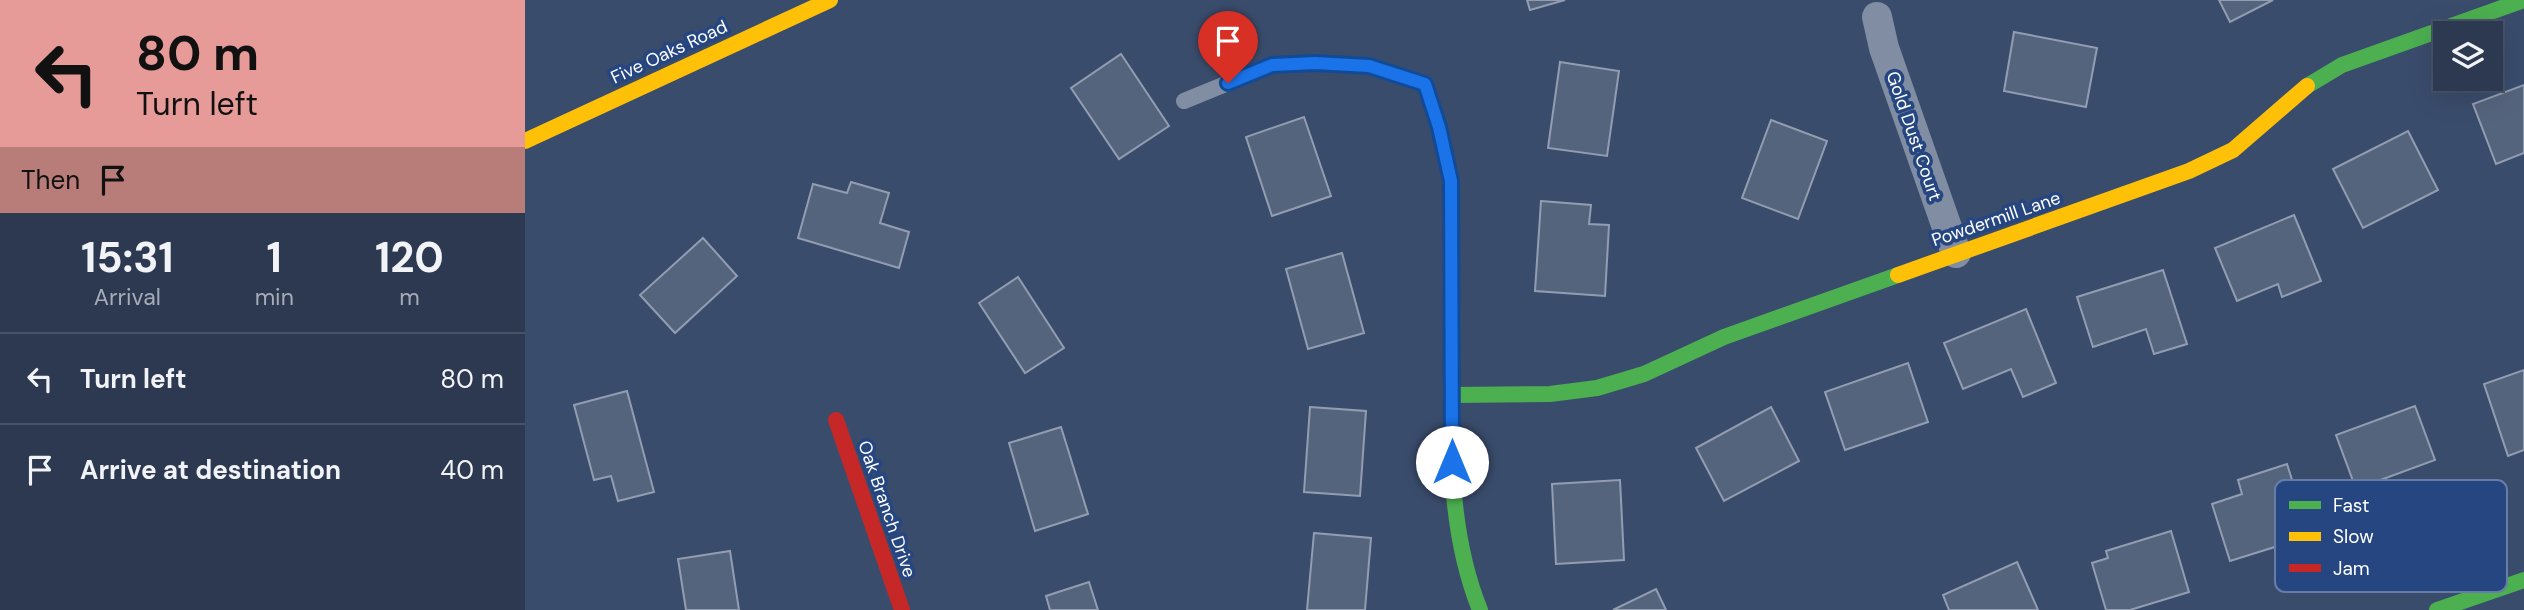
<!DOCTYPE html>
<html lang="en">
<head>
<meta charset="utf-8">
<style>
  :root { --surface:#2c3951; --page:#38445b; --text:#f1f3f6; --muted:#a6acb7; --line:#485368 }
  body { margin:0; font-family:"DM Sans",sans-serif; background:var(--page); color:var(--text); height:100vh; display:flex; flex-direction:column; font-size:26px; white-space:nowrap }
  * { box-sizing:border-box; margin:0 }
  p { font-size:23px; color:var(--muted) }
  .icon { flex:none; width:38px; height:38px; fill:none; stroke:currentColor; stroke-width:2; stroke-linecap:round; stroke-linejoin:round }
  .map { position:relative; flex:1; overflow:hidden }
  .sheet { display:flex; flex-direction:column; background:var(--surface); width:525px }
  .sheet>* { flex:none }
  .banner { background:#e69b98; color:#111; overflow:hidden }
  .buttons { position:absolute; left:1908px; top:21px; display:grid; gap:14px }
  .buttons a { display:grid; place-items:center; width:70px; height:70px; border-radius:0px; background:var(--surface); box-shadow:0 7px 28px #0002,0 0 0 2px var(--line); font-size:35px }
  .pin { position:absolute; display:grid; place-items:center; width:60px; height:60px; color:#fff; margin:-72px -30px; border-radius:50% 50% 50% 0; rotate:-45deg; box-shadow:0 0 7px #0007 }
  .pin .icon { rotate:45deg }
  .me { position:absolute; width:77px; margin:-38px; rotate:0deg; stroke-linejoin:round; filter:drop-shadow(0 0 5px #0008) }
  .turn { display:flex; align-items:center; gap:24px; height:147px; padding:0 21px; font-size:32px }
  .turn .icon { width:91px; height:91px; stroke-width:2.5 }
  .turn b { display:block; font-size:49px; line-height:60px }
  .then { display:flex; align-items:center; height:66px; padding:0 21px; background:#0003; gap:14px; font-size:26px }
  .eta { display:flex; justify-content:space-evenly; align-items:center; height:119px; text-align:center }
  .eta b { font-size:42px; font-weight:700; line-height:49px }
  ul { padding:0; list-style:none }
  li { display:flex; align-items:center; gap:21px; height:91px; padding:0 21px; border-top:2px solid var(--line) }
  li div { flex:1 }
  li b { display:block; font-size:26px }
  li em { font-style:normal }
  main { display:flex; flex:1; min-height:0 }
  .map>svg:first-child { display:block }
</style>
</head>
<body>
<main>
<section class="sheet">
<div class="banner">
<div class="turn"><svg class="icon" aria-label="left" viewBox="0 0 24 24"><path d="M17 20v-9H6M10 6l-5 5 5 5"/></svg><div><b>80 m</b>Turn left</div></div>
<div class="then">Then<svg class="icon" aria-label="arrive" viewBox="0 0 24 24"><path d="M6 21V4h12l-3 4 3 4H6"/></svg></div>
</div>
<div class="eta">
<div><b>15:31</b><p>Arrival</p></div>
<div><b>1</b><p>min</p></div>
<div><b>120</b><p>m</p></div>
</div>
<ul>
<li><svg class="icon" aria-label="left" viewBox="0 0 24 24"><path d="M17 20v-9H6M10 6l-5 5 5 5"/></svg><div><b>Turn left</b></div><em>80 m</em></li>
<li><svg class="icon" aria-label="arrive" viewBox="0 0 24 24"><path d="M6 21V4h12l-3 4 3 4H6"/></svg><div><b>Arrive at destination</b></div><em>40 m</em></li>
</ul>
</section>
<div class="map">
<svg width="1999" height="610" viewBox="0 0 1999 610">
  <rect width="100%" height="100%" fill="#3a4c6c"/>
  <g fill="#55647d" stroke="#939db1" stroke-width="2">
    <path d="M1002 0H1040L1005 10Z"/>
    <path d="M1694 0H1748L1705 22Z"/>
    <path d="M1489 32 1572 48 1561 107 1479 91Z"/>
    <path d="M596 54 644 126 594 159 546 88Z"/>
    <path d="M1035 62 1094 71 1082 156 1023 148Z"/>
    <path d="M1999 85V153L1971 164 1948 104Z"/>
    <path d="M779 117 806 196 747 216 721 137Z"/>
    <path d="M1246 120 1302 141 1273 219 1217 198Z"/>
    <path d="M1883 131 1913 190 1838 228 1808 169Z"/>
    <path d="M326 182 364 193 355 223 384 232 374 268 273 238 288 184 322 193Z"/>
    <path d="M1016 201 1066 205 1064 224 1084 225 1080 296 1010 291Z"/>
    <path d="M1769 215 1796 281 1757 297 1753 284 1712 301 1690 248Z"/>
    <path d="M178 238 212 276 150 333 115 295Z"/>
    <path d="M817 253 839 333 783 349 761 269Z"/>
    <path d="M1638 270 1662 344 1629 354 1621 329 1568 347 1552 297Z"/>
    <path d="M493 277 539 348 500 373 454 303Z"/>
    <path d="M1501 309 1531 383 1498 397 1486 369 1438 389 1419 343Z"/>
    <path d="M1383 363 1403 422 1320 450 1300 392Z"/>
    <path d="M1999 370V450L1983 456 1959 384Z"/>
    <path d="M102 391 129 492 93 501 86 476 69 480 49 405Z"/>
    <path d="M1890 406 1910 460 1831 489 1811 435Z"/>
    <path d="M785 407 841 411 835 496 779 492Z"/>
    <path d="M1246 407 1274 461 1199 501 1171 448Z"/>
    <path d="M536 427 563 514 510 531 484 443Z"/>
    <path d="M1762 464 1785 536 1705 561 1687 504 1717 494 1713 480Z"/>
    <path d="M1095 480 1099 560 1031 564 1027 484Z"/>
    <path d="M1646 531 1664 592 1605 610H1581L1567 563 1583 558 1581 551Z"/>
    <path d="M789 533 846 538 840 610H782Z"/>
    <path d="M205 551 214 610H161L153 559Z"/>
    <path d="M1492 562 1513 610H1424L1418 595Z"/>
    <path d="M564 582 573 610H525L521 596Z"/>
    <path d="M1131 589 1141 610H1088Z"/>
  </g>
  <g fill="none" stroke-linecap="round" stroke-linejoin="round">
    <path stroke="#808da2" stroke-width="16" d="M659 101 747 65 790 63 844 66 900 84"/>
    <path stroke="#808da2" stroke-width="30" d="M1352 17 1359 48 1431 253"/>
    <g stroke="#4caf50" stroke-width="16">
      <path d="M1782 86 1817 65 1999 0"/>
      <path d="M926 329C927 424 919 521 955 610"/>
      <path d="M927 395 1025 394 1072 388 1119 374 1199 337 1373 275"/>
      <path d="M1912 610 1999 580"/>
    </g>
    <g stroke="#ffc107" stroke-width="16">
      <path d="M0 141 305 0"/>
      <path d="M1373 275 1664 171 1708 150 1782 86"/>
    </g>
    <g stroke="#c62828" stroke-width="16">
      <path d="M900 84 914 127 925 181 926 329"/>
      <path d="M311 420 377 610"/>
    </g>
  </g>
  <g fill="none" stroke-linecap="round" stroke-linejoin="round">
    <defs>
      <path id="route" d="M703 83 747 65 790 63 844 66 900 84 914 127 926 181 927 462"/>
    </defs>
    <use href="#route" stroke="#114b97" stroke-width="18"/>
    <use href="#route" stroke="#1a73e8" stroke-width="12"/>
  </g>
  <g text-anchor="middle" dominant-baseline="central" stroke-width="7" stroke-linejoin="round" paint-order="stroke">
    <g font-size="18" fill="#fff" stroke="#254681">
      <text transform="translate(144 52) rotate(-25)">Five Oaks Road</text>
      <text transform="translate(1389 136) rotate(71)">Gold Dust Court</text>
      <text transform="translate(1471 219) rotate(-19)">Powdermill Lane</text>
      <text transform="translate(362 509) rotate(71)">Oak Branch Drive</text>
    </g>
  </g>
  <rect x="1750" y="480" width="232" height="112" rx="10" fill="#254681" stroke="#667ea7" stroke-width="2"/>
  <rect x="1764" y="501" width="32" height="8" fill="#4caf50"/>
  <rect x="1764" y="532" width="32" height="9" fill="#ffc107"/>
  <rect x="1764" y="564" width="32" height="8" fill="#c62828"/>
  <g font-size="19" fill="#fff">
    <text x="1808" y="512">Fast</text>
    <text x="1808" y="543">Slow</text>
    <text x="1808" y="575">Jam</text>
  </g>
</svg>
<div class="buttons">
<a><svg class="icon" aria-label="layers" viewBox="0 0 24 24"><path d="M12 4l9 5-9 5-9-5zM3 14l9 5 9-5"/></svg></a>
</div>
<div class="pin" style="left:703px;top:83px;background:#d93025"><svg class="icon" aria-label="arrive" viewBox="0 0 24 24"><path d="M6 21V4h12l-3 4 3 4H6"/></svg></div>
<svg class="me" style="left:927px;top:462px" viewBox="-20 -20 40 40"><circle r="19" fill="#fff"/><path d="M0-13L10 11 0 6-10 11z" fill="#1a73e8"/></svg>
</div>
</main>
</body>
</html>
